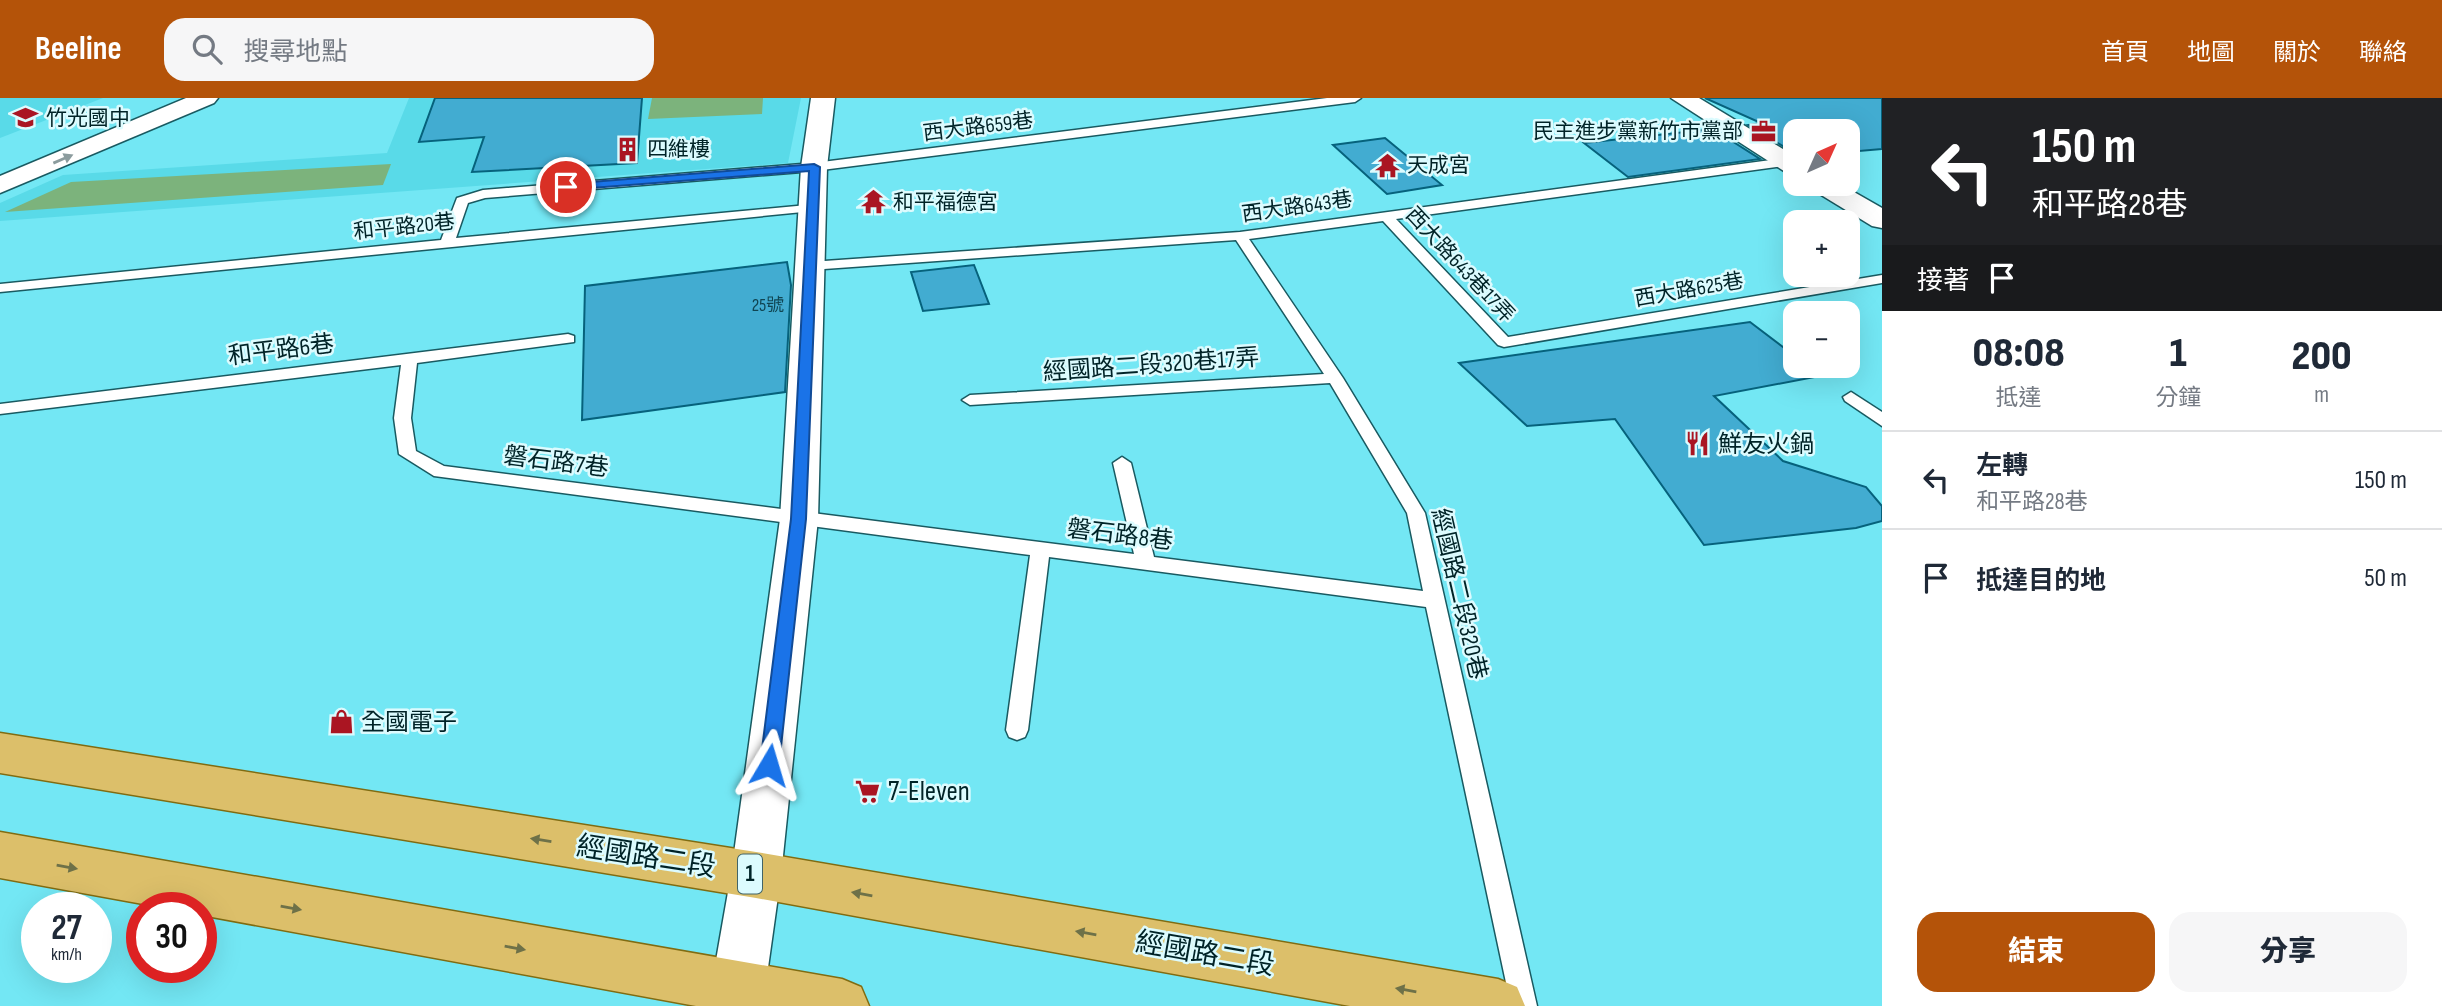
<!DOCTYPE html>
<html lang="zh-TW">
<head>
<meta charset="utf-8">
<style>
  :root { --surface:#fff; --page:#f6f6f7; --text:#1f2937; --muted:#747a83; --line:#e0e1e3; --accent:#b45309 }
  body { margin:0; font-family:"Sofia Sans Condensed","Noto Sans TC",sans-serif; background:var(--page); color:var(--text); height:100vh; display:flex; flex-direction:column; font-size:26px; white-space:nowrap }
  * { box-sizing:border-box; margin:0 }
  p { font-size:23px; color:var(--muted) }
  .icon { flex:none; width:38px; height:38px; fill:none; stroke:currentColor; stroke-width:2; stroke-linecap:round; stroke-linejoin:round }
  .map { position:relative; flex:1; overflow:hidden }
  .drawer { display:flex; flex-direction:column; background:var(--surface); width:560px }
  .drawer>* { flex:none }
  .hud { background:#202124; color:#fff; overflow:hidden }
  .needle { width:46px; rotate:45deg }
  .tools { position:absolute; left:1783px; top:21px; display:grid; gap:14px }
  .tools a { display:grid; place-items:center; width:77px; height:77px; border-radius:14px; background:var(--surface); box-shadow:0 7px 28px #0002; font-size:35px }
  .speed { position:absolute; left:21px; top:794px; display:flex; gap:14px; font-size:35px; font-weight:700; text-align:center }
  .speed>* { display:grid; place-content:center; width:91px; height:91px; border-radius:50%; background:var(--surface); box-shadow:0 7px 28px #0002; line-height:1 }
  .speed small { font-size:18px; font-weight:400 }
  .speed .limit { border:10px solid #d22; background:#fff; color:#111 }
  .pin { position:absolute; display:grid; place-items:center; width:60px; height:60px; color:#fff; margin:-30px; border:4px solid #fff; border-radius:50%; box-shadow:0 2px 7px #0007 }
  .me { position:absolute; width:77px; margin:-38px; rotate:7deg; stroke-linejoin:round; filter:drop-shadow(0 0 5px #0008) }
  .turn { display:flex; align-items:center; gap:24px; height:147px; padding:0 35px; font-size:32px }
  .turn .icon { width:91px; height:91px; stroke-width:2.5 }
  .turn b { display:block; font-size:49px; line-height:60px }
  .then { display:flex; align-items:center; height:66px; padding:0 35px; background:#0003; gap:14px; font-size:26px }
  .eta { display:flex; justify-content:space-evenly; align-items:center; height:119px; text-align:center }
  .eta b { font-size:42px; font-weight:800; line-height:49px }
  .button { display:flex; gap:14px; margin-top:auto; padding:14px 35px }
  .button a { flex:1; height:80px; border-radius:21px; background:var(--accent); color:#fff; font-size:28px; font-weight:800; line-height:80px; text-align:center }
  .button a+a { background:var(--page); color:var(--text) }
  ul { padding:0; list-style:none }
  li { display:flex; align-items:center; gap:21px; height:98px; padding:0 35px; border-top:2px solid var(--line) }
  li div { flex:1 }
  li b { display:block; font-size:26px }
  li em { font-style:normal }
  header { display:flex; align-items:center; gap:42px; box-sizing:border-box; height:98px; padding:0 35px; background:var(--accent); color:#fff }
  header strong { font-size:33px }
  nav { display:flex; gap:38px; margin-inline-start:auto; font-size:24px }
  .search { width:490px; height:63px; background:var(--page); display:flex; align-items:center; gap:18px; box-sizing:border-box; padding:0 24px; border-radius:21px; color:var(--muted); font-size:26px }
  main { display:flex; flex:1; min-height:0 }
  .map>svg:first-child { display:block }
</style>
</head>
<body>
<header>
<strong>Beeline</strong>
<div class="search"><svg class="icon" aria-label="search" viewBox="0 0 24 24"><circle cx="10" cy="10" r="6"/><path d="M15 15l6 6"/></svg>搜尋地點</div>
<nav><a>首頁</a><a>地圖</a><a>關於</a><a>聯絡</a></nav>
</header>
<main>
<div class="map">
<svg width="1882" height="908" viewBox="0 0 1882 908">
  <rect width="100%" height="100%" fill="#73e7f4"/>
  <g fill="#59dae8">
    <path d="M0 0H103L0 40Z"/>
    <path d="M409 0H801L788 65 0 123V105L63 77 387 55Z"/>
  </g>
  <g fill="#7cb37c">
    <path d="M652 0H763L762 16 648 21Z"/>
    <path d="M391 66 383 87 5 114 71 84Z"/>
  </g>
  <g fill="#42acd1" stroke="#06627c" stroke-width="2">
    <path d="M435 0H642L637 65 472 74 484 39 419 44Z"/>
    <path d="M1705 0H1882V51L1848 54V33H1796V56L1748 27 1761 25Z"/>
    <path d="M1713 31 1760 61 1628 79 1584 45Z"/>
    <path d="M1385 40 1442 87 1387 96 1333 47Z"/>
    <path d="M787 164 791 187 785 294 582 322 585 188Z"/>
    <path d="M974 167 989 206 923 213 911 174Z"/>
    <path d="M1750 224 1796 259V268H1807L1820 278 1714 298 1783 363 1866 389 1882 408V423L1856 430 1704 447 1615 321 1527 328 1459 265Z"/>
  </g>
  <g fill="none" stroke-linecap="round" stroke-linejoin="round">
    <defs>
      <g id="lane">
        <path d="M1327 0H1361L1355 4 814 73 485 100 468 105 456 140 818 106 820 109 813 113 0 194V186L441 142 457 100 483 92 814 65Z"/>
        <path d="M1786 60 1792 64 1791 67 1396 121 1508 239 1882 177V185L1504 249 1498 247 1383 123 1249 141 1343 280 1425 415 1537 908H1511L1426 509 1049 459 1028 632 1025 639 1017 642 1009 639 1006 632 1030 457 434 378 399 356 394 320 401 267 0 316V306L568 236 574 238V244L417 265 411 320 416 353 444 368 1134 456 1113 365 1122 359 1131 365 1154 459 1423 493 1407 415 1330 285 970 307 962 302 970 297 1324 276 1236 142 810 172 803 168 810 164 1240 134Z"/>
        <path d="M1851 294 1882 314V328L1845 303 1843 299Z"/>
      </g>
      <path id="street" d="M811 0H835L827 69 818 421 781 777 765 891 757 908H719L711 891 731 777 780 421 801 69Z"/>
      <g id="secondary">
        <path d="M186 0H218L214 5 0 95V78Z"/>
        <path d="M1671 0H1699L1796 59V78L1787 75Z"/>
        <path d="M1809 86H1840L1882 110V130L1872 128 1813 92Z"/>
      </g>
      <g id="primary">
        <path d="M0 635 756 754 1498 881 1517 889 1525 908H1350L756 800 0 675Z"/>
        <path d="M0 734 842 881 861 889 869 908H696L201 817V810H165L0 780Z"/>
      </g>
    </defs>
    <use href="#lane" stroke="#195a61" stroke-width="3"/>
    <use href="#street" stroke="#195a61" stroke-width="3"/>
    <use href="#secondary" stroke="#195a61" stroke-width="3"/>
    <use href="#primary" stroke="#806c12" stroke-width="3"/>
    <use href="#lane" fill="#fff" fill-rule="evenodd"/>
    <use href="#street" fill="#fff" fill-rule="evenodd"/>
    <use href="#secondary" fill="#fff" fill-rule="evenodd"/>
    <use href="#primary" fill="#dcbf6a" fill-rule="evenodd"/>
  </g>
  <defs><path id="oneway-solid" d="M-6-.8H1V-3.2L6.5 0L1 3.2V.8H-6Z" transform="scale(1.75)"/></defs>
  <use fill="#8c9c9e" href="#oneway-solid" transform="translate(63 61) rotate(-23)"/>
  <g fill="#6e7148">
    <use href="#oneway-solid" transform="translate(541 742) rotate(-171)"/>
    <use href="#oneway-solid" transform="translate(67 769) rotate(10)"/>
    <use href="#oneway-solid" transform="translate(862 796) rotate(-170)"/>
    <use href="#oneway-solid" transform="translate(291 810) rotate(10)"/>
    <use href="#oneway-solid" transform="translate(1086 835) rotate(-170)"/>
    <use href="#oneway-solid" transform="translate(515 850) rotate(10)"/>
    <use href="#oneway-solid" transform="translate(1406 892) rotate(-170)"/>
  </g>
  <path fill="#1a73e8" stroke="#114b97" stroke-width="2" d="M814 66 820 69 806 421 779 667 776 673 769 676 762 673 760 667 791 421 809 73 566 92 560 89 566 86Z"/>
  <defs>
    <symbol id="school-bare" viewBox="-9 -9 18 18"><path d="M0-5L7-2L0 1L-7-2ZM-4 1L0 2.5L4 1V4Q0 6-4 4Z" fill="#aa1522" stroke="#dcfbfe" stroke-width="2.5" paint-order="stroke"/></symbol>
    <symbol id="office-bare" viewBox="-9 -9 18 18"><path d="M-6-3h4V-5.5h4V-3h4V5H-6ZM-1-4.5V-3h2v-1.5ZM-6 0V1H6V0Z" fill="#aa1522" stroke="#dcfbfe" stroke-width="2.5" paint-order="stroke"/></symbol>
    <symbol id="building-bare" viewBox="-9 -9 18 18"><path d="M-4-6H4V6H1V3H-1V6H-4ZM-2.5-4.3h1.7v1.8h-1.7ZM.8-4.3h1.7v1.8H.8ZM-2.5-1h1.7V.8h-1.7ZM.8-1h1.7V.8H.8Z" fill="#aa1522" stroke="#dcfbfe" stroke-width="2.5" paint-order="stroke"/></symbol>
    <symbol id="temple-bare" viewBox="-9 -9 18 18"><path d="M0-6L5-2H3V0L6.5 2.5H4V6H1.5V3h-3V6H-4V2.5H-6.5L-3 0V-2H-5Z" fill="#aa1522" stroke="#dcfbfe" stroke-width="2.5" paint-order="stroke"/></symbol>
    <symbol id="restaurant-bare" viewBox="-9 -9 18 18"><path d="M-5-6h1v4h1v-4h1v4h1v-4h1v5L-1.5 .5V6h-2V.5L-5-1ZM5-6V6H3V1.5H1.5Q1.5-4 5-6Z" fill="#aa1522" stroke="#dcfbfe" stroke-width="2.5" paint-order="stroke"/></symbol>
    <symbol id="shop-bare" viewBox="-9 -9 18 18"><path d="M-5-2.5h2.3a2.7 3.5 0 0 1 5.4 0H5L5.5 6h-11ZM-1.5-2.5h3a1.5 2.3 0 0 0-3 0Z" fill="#aa1522" stroke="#dcfbfe" stroke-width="2.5" paint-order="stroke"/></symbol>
    <symbol id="supermarket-bare" viewBox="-9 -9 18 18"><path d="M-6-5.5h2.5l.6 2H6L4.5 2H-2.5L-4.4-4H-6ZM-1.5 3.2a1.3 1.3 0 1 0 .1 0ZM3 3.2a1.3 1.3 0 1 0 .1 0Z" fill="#aa1522" stroke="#dcfbfe" stroke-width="2.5" paint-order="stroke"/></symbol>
  </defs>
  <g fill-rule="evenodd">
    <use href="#school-bare" x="8" y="2" width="35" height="35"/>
    <use href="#office-bare" x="1746" y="16" width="35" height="35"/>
    <use href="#building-bare" x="610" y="34" width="35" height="35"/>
    <use href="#temple-bare" x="1370" y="50" width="35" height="35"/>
    <use href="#temple-bare" x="856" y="86" width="35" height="35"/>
    <use href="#restaurant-bare" x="1680" y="328" width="35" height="35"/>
    <use href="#shop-bare" x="324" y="606" width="35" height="35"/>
    <use href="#supermarket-bare" x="850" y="676" width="35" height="35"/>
  </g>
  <g text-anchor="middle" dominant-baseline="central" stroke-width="5" stroke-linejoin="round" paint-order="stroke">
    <g font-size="18" fill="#104552">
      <text x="768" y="207">25號</text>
    </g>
    <g font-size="21" fill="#002327" stroke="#dcfbfe" text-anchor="start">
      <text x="46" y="20">竹光國中</text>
      <text x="1743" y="33" text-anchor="end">民主進步黨新竹市黨部</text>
      <text x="647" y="51">四維樓</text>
      <text x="1407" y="67">天成宮</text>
      <text x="893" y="104">和平福德宮</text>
    </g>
    <g font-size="21" fill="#002327" stroke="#dcfbfe">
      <text transform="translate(978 29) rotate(-7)">西大路659巷</text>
      <text transform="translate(1297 109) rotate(-8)">西大路643巷</text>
      <text transform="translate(404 129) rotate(-6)">和平路20巷</text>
      <text transform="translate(1460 167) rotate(47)">西大路643巷17弄</text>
      <text transform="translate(1689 192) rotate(-10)">西大路625巷</text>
    </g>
    <rect fill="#dcfbfe" stroke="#426468" stroke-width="2" x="738" y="756.5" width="24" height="39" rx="5"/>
    <g font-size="23" font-weight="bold" fill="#002327">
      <text x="750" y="776">1</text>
    </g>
    <g font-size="24" fill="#002327" stroke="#dcfbfe">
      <text transform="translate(281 252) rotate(-7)">和平路6巷</text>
      <text transform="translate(1151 267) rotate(-4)">經國路二段320巷17弄</text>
      <text transform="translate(556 364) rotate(7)">磐石路7巷</text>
      <text transform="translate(1120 437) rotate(7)">磐石路8巷</text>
      <text transform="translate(1459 496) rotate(77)">經國路二段320巷</text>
    </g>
    <g font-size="24" fill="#002327" stroke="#dcfbfe" text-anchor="start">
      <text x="1718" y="346">鮮友火鍋</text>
      <text x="361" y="624">全國電子</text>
    </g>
    <g font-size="28" fill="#002327" stroke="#dcfbfe" text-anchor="start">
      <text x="888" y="693">7-Eleven</text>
    </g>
    <g font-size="28" fill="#002327" stroke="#dcfbfe">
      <text transform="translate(646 759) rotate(9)">經國路二段</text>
      <text transform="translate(1205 856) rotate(10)">經國路二段</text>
    </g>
  </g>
</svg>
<div class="tools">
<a><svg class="needle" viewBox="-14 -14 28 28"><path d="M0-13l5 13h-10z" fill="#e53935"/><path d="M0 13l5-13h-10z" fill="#747a83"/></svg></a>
<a>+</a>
<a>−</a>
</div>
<div class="speed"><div>27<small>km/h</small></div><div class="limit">30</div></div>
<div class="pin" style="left:566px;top:89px;background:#d93025"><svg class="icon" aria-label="arrive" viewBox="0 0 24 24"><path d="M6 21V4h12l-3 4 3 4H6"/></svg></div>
<svg class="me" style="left:769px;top:667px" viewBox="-20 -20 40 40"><path d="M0-17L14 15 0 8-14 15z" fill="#1a73e8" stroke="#fff" stroke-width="4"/></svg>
</div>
<section class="drawer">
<div class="hud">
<div class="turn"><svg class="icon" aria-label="left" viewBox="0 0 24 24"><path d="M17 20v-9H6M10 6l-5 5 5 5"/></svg><div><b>150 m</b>和平路28巷</div></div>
<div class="then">接著<svg class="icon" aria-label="arrive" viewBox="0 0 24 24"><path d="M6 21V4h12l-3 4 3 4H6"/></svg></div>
</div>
<div class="eta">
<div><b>08:08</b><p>抵達</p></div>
<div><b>1</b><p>分鐘</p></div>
<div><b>200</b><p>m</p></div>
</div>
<ul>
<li><svg class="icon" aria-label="left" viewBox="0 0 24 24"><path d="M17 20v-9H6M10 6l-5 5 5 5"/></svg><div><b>左轉</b><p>和平路28巷</p></div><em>150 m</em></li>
<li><svg class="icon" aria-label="arrive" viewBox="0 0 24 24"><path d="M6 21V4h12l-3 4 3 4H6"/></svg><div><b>抵達目的地</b></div><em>50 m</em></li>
</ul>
<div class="button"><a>結束</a><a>分享</a></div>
</section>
</main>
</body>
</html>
